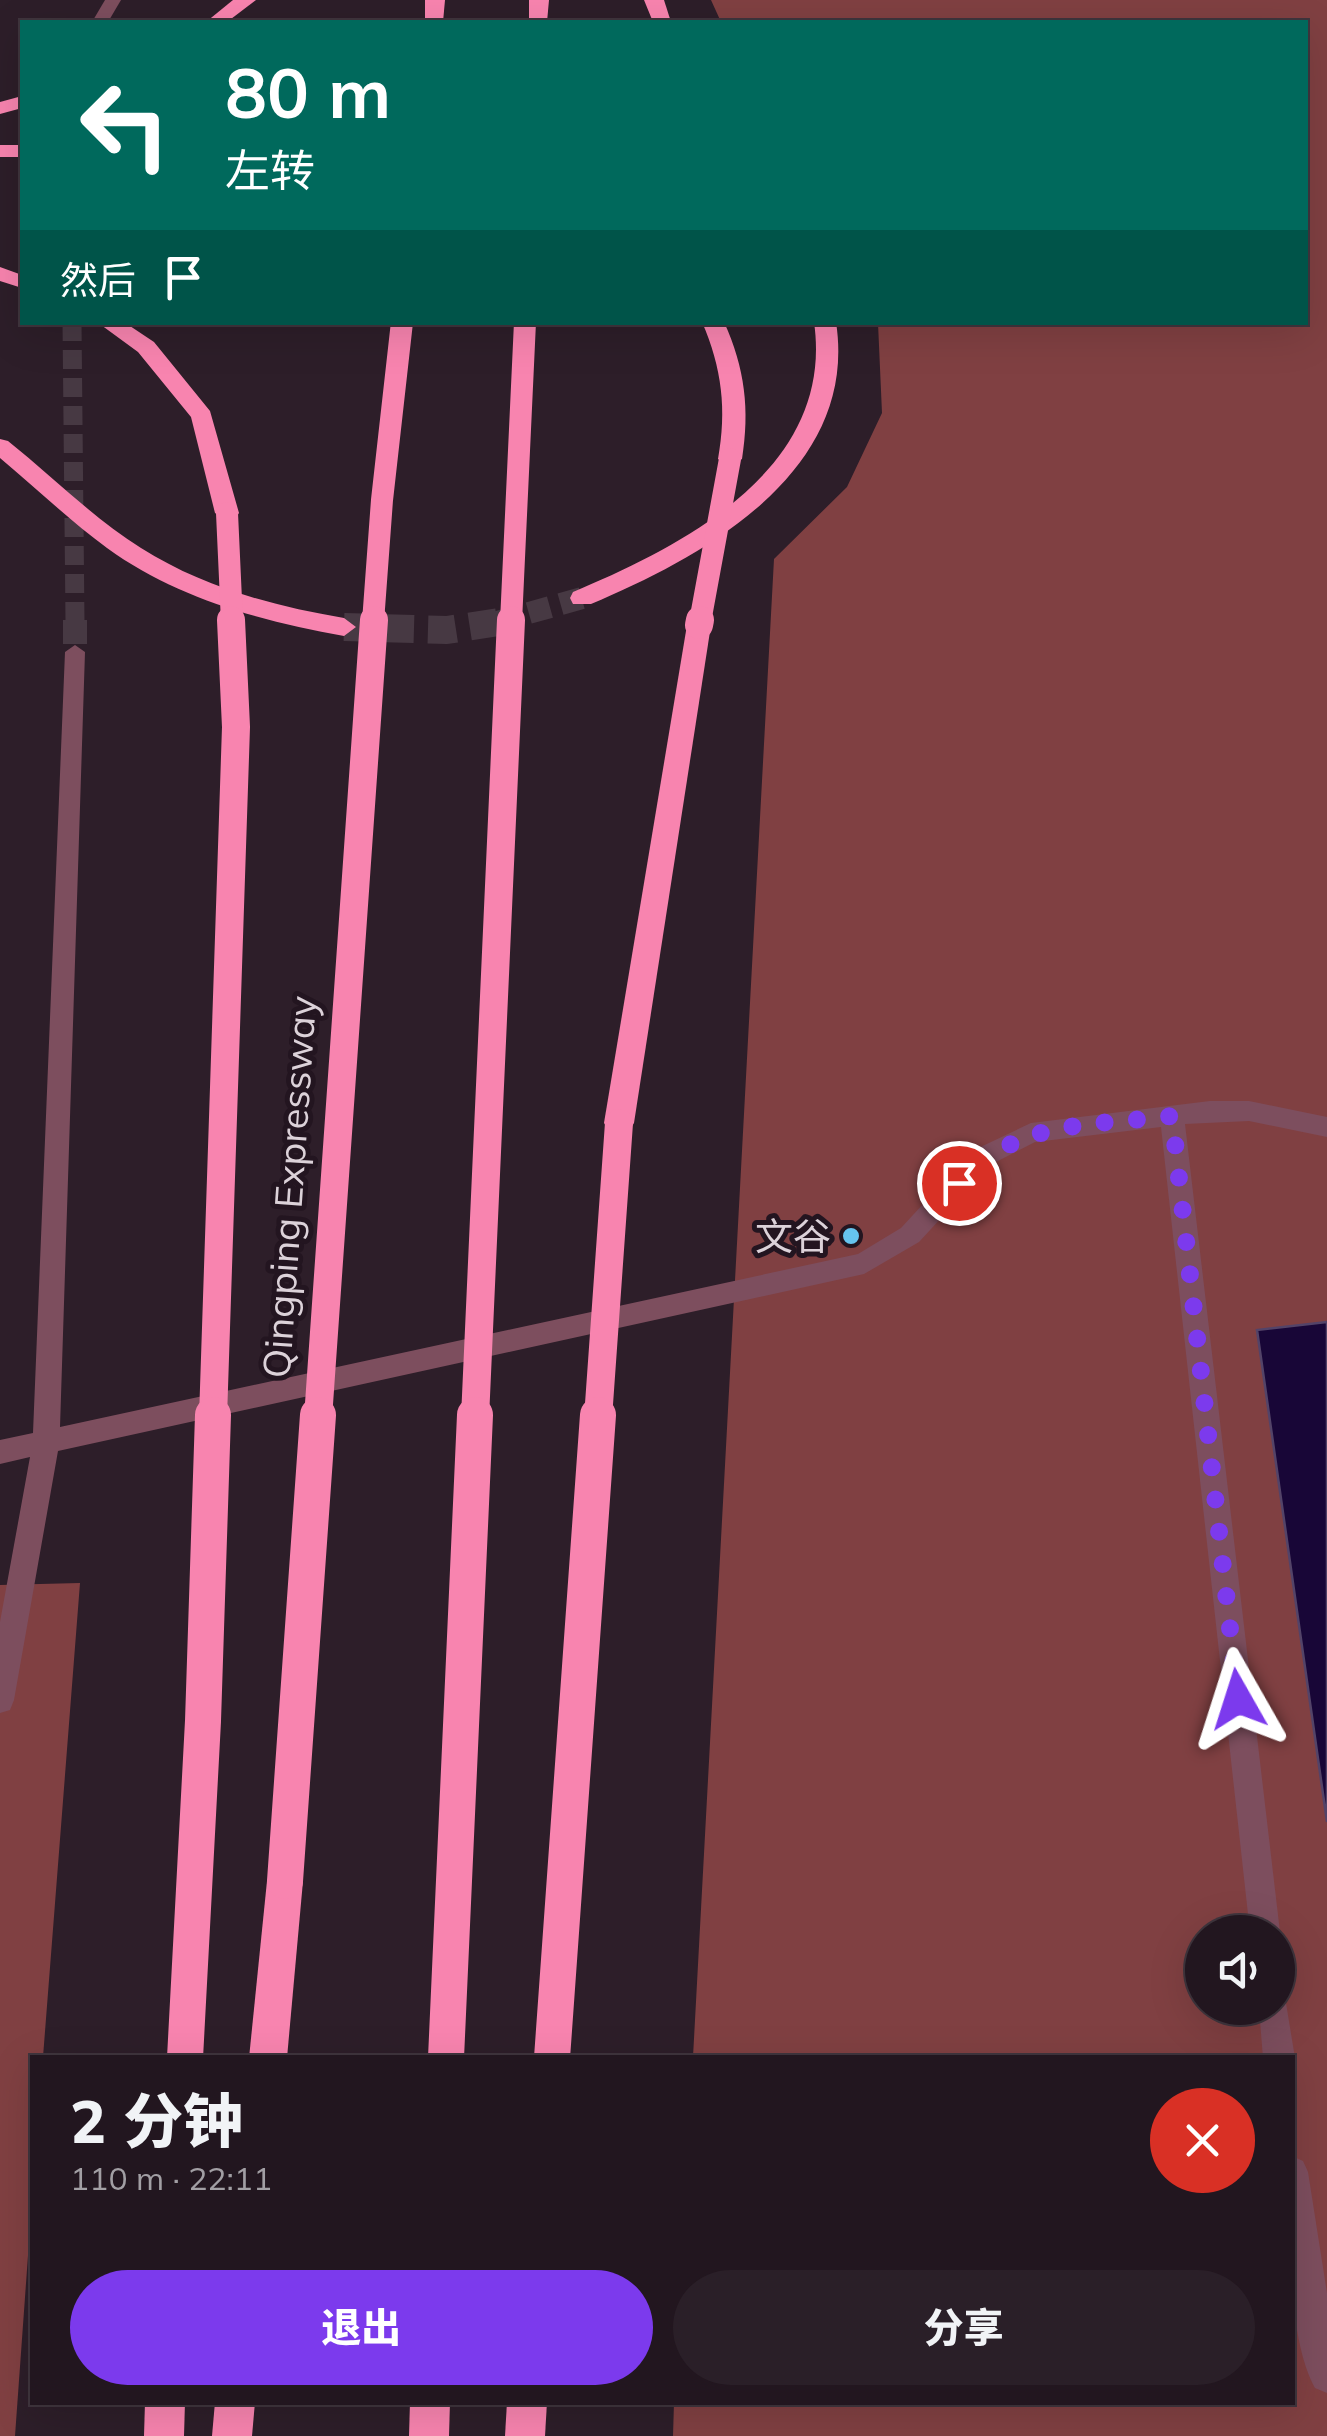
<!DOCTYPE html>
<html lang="zh">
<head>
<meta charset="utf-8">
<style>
  :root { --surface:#22161f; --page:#2a1f28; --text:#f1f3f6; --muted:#a29fa4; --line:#3f353d; --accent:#7c3aed }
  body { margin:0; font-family:Mulish,"Noto Sans SC",sans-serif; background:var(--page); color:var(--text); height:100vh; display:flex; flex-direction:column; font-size:38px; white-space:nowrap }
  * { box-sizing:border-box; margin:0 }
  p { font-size:32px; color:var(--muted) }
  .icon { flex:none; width:55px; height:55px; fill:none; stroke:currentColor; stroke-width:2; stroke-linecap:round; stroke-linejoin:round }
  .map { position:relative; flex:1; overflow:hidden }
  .details { position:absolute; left:30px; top:2055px; width:1265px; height:350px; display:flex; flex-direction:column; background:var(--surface); border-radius:0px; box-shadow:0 10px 40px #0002,0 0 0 2px var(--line) }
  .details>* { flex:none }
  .guide { position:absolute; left:20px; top:20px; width:1288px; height:305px; border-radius:0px; box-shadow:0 10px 40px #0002,0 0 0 2px var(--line); background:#00695c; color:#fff; overflow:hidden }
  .fabs { position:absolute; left:1185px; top:1915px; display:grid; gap:20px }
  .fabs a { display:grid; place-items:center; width:110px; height:110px; border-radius:50%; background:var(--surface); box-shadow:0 10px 40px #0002,0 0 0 2px var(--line); font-size:50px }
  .pin { position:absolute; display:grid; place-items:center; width:85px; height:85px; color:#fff; margin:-42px; border:5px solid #fff; border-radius:50%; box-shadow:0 2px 10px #0007 }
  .me { position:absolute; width:110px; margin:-55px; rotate:354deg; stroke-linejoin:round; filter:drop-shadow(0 0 8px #0008) }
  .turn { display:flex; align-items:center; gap:35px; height:210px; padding:0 40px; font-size:45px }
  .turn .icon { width:130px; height:130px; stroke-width:2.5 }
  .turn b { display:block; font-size:70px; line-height:85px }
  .then { display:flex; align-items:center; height:95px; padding:0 40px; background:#0003; gap:20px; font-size:38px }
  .round { display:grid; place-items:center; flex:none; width:105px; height:105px; border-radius:52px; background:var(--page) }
  .headline { display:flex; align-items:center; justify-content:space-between; height:170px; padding:0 40px }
  h1 { font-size:60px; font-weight:800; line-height:75px }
  .button { display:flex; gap:20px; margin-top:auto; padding:20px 40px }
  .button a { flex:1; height:115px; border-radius:60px; background:var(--accent); color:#fff; font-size:40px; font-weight:800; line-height:115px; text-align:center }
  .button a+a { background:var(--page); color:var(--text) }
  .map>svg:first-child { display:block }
</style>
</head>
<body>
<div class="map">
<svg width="1327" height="2436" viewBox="0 0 1327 2436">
  <rect width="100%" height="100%" fill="#2d1e29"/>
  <g fill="#804042" fill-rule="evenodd">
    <path d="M711 0H1327V2436H673L674 2403 1292 2402V2058L693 2057 774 559 847 487 882 413 878 323 1305 322V22H721ZM1202 1932H1278V2008H1202Z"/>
    <path d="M80 1583 43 2057 32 2058V2200L15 2436H0V1585Z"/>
  </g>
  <path fill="#180637" stroke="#534368" stroke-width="2.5" d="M1327 1322V1822L1257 1330Z"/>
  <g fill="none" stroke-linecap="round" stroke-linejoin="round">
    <path stroke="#473943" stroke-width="19" stroke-dasharray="19 9" stroke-linecap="butt" d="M72 322 75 622"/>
    <path stroke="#473943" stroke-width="24" stroke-dasharray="24 11" stroke-linecap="butt" d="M75 620V652"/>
    <path stroke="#473943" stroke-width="22" stroke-dasharray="22 11" stroke-linecap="butt" d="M497 622 582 598"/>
    <path stroke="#473943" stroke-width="28" stroke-dasharray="28 14" stroke-linecap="butt" d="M344 627 447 630 512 620"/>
    <g fill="#7d4e5e" fill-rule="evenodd">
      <path d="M105 0H121L108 22H92Z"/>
      <path d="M75 645 85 652 60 1427 858 1254 901 1228 972 1151 1031 1123 1210 1101H1249L1327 1117V1137L1249 1121 1185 1124 1280 1932 1278 1938V1932H1250L1161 1127 1035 1142 990 1165 919 1242 864 1274 58 1451 14 1700 10 1710 0 1713V1622L30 1457 0 1464V1440L33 1433 65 652Z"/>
      <path d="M1278 1994 1285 1997 1295 2058 1292 2063V2058H1263L1259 2008H1278Z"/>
      <path d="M1292 2156 1303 2161 1308 2172 1327 2293V2393L1315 2388C1284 2331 1292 2221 1292 2156Z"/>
    </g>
    <g fill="#f884af" fill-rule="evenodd">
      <path d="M233 0H256L227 22H206Z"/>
      <path d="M425 0H445L443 22H425Z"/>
      <path d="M529 0H549L547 22H529Z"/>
      <path d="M644 0H664L671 22H653Z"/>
      <path d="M22 96V108L0 114V102Z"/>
      <rect x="0" y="145" width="22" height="12"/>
      <path d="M0 267 22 275V288L0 281Z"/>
      <path d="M97 322H124L154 342 210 411 239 513 235 519 227 521 215 513 191 417 138 352Z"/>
      <path d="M702 322H724C745 368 750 410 742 459L730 467 718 459C727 410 722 368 702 322Z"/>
      <path d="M814 322H836C859 471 705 556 591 604H573L570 598 573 592C685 545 835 468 814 322Z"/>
      <path d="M0 439 8 441C52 476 93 518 141 548 203 587 272 606 344 618L356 627 344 636C260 621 176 598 107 548 69 520 36 488 0 458Z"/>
      <path d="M699 617 711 625 634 1123 629 1131 619 1135 609 1131 604 1123 687 625Z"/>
      <path d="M285 1863 298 1868 303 1881 287 2058H249L267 1881 272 1868Z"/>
      <path d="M145 2402H185L184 2436H144Z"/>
      <path d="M215 2402H255L252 2436H212Z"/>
      <path d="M410 2402H450L449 2436H409Z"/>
      <path d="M507 2402H547L545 2436H505Z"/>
    </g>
    <g stroke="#f884af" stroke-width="22">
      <path d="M227 513 232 622"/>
      <path d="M373 622 382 500 402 322"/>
      <path d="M511 622 525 322"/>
      <path d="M700 622 730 459"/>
    </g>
    <g stroke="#f884af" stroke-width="28">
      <path d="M699 625 700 620"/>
      <path d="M213 1418 236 727 231 620"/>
      <path d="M318 1418 374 620"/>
      <path d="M475 1418 511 620"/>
      <path d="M598 1418 619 1123"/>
    </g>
    <g stroke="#f884af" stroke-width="36">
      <path d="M285 1881 318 1415"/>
      <path d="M185 2058 203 1721 213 1415"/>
      <path d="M446 2058 475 1415"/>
      <path d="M552 2058 598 1415"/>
    </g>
  </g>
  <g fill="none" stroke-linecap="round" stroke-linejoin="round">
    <path stroke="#7c3aed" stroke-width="18" stroke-dasharray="0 32.4" d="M959 1183C1016 1119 1092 1126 1172 1116L1238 1699"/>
  </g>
  <circle fill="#66c4ef" stroke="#231520" stroke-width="4" cx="851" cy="1236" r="10"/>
  <g text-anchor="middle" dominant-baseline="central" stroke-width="10" stroke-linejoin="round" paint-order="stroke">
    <g font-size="38" fill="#dcd2d9" stroke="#231520">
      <text transform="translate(289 1187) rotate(-86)">Qingping Expressway</text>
    </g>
    <g font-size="38" fill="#dcd2d9" stroke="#231520" text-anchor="end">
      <text x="831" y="1236">文谷</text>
    </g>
  </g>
</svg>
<div class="fabs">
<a><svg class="icon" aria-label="sound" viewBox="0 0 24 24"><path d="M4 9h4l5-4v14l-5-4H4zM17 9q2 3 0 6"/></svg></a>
</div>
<div class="pin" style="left:959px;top:1183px;background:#d93025"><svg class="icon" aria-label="arrive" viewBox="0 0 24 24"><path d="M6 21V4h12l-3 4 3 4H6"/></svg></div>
<svg class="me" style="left:1238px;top:1699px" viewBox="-20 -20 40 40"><path d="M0-17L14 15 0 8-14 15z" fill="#7c3aed" stroke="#fff" stroke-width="4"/></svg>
<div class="guide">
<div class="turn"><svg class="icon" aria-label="left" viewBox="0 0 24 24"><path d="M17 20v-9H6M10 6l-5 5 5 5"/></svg><div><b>80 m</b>左转</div></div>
<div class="then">然后<svg class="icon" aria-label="arrive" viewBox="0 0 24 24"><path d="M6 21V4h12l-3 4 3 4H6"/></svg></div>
</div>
<section class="details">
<div class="headline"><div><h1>2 分钟</h1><p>110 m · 22:11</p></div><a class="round" style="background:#d93025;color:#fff"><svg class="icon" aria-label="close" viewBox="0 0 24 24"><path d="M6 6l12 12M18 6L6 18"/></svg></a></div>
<div class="button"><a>退出</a><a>分享</a></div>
</section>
</div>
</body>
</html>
